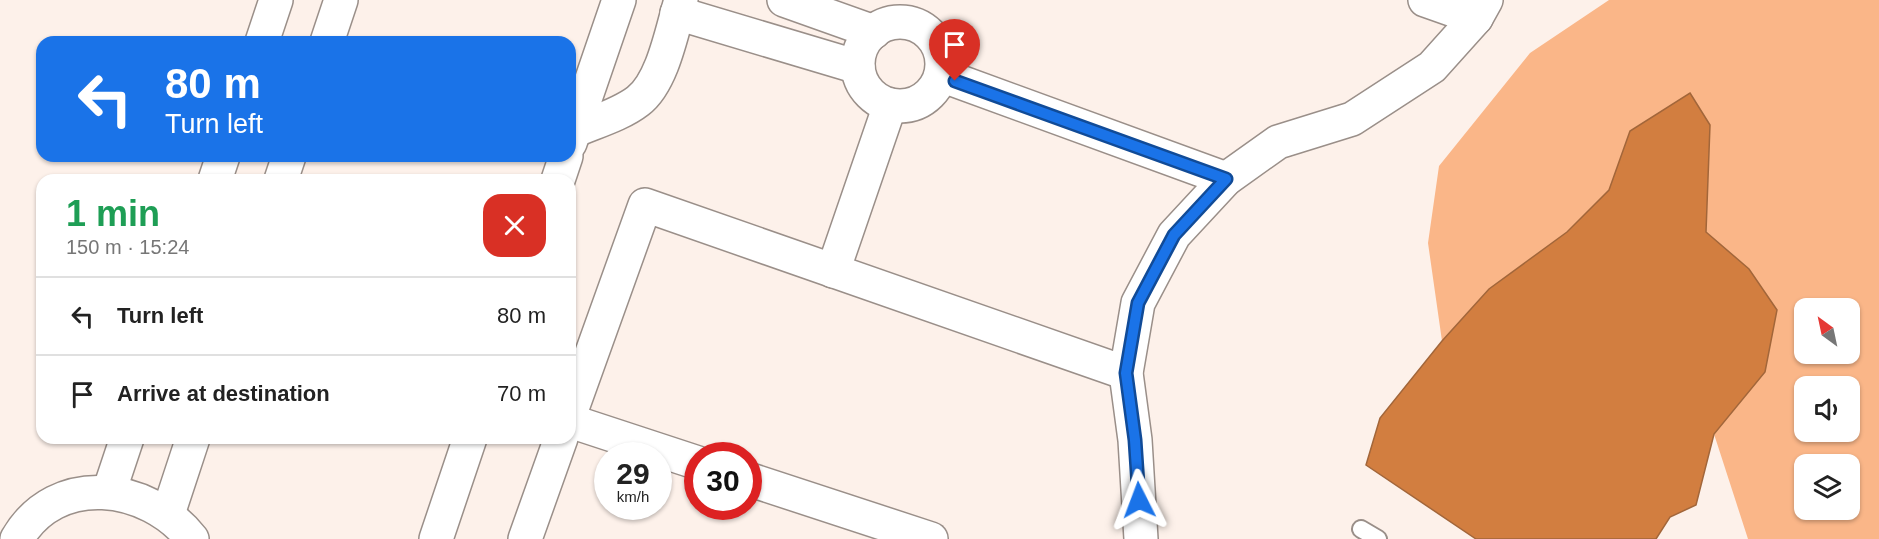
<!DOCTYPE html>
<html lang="en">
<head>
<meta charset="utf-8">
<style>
  :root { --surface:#fff; --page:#f6f6f6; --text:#222; --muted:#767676; --line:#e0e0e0 }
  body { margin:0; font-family:Arial,sans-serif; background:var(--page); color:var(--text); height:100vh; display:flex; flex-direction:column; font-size:22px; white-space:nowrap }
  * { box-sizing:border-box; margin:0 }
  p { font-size:20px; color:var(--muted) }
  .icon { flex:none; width:33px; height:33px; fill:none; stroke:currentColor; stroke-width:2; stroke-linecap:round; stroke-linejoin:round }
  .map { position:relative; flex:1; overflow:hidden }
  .details { position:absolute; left:36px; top:174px; width:540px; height:270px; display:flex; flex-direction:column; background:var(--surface); border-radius:18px; box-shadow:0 2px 4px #0004 }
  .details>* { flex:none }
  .hud { position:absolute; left:36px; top:36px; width:540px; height:126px; border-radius:18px; box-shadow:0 2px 4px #0004; background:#1a73e8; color:#fff; overflow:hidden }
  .needle { width:39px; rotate:327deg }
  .fabs { position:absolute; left:1794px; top:298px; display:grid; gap:12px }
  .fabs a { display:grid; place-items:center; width:66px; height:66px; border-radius:12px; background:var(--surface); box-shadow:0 2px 4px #0004; font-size:30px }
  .speed { position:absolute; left:594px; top:442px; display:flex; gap:12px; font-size:30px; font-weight:700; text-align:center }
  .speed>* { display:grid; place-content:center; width:78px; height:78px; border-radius:50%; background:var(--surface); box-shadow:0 2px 4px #0004; line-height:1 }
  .speed small { font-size:15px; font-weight:400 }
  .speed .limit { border:9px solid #d22; background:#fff; color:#111 }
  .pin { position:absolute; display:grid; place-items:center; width:51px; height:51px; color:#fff; margin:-62px -26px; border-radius:50% 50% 50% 0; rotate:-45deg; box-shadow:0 0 6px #0007 }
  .pin .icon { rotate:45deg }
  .me { position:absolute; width:66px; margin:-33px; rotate:357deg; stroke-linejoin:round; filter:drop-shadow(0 0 4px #0008) }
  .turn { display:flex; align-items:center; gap:21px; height:126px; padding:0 30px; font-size:27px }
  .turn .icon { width:78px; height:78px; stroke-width:2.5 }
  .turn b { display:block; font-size:42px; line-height:51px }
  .round { display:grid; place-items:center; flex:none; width:63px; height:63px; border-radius:18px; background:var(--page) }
  .headline { display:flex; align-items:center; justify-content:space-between; height:102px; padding:0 30px }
  h1 { font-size:36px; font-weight:800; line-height:45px; color:#1e9e55 }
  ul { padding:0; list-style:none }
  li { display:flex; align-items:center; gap:18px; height:78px; padding:0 30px; border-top:2px solid var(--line) }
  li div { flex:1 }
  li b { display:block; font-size:22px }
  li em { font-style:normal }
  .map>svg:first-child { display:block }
</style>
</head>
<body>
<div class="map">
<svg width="1879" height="539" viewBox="0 0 1879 539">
  <rect width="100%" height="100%" fill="#fdf1ea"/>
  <path fill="#fab688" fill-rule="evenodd" d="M1609 0H1879V539H1748L1714 434 1765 372 1749 269 1706 232 1710 125 1630 131 1609 190 1567 232 1489 289 1442 341 1428 243 1439 166 1530 53ZM1804 309H1850V354H1804ZM1804 387H1850V432H1804ZM1804 465H1850V510H1804Z"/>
  <path fill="#d27e40" stroke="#a2663a" stroke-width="1.5" d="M1690 93 1710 125 1706 232 1749 269 1777 310 1765 372 1714 434 1696 505 1670 517 1656 539H1476L1366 465 1380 418 1442 341 1489 289 1567 232 1609 190 1630 131Z"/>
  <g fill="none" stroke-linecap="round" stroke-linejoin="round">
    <defs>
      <path id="lane" d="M1361 529 1378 539"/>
      <g id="street">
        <path d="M784 0 874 32"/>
        <path d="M1425 0 1476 18"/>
        <path d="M677 13 858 67"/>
        <circle cx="900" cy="64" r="42"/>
        <path d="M941 75 1226 179"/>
        <path d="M574 131C594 122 620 115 638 101 663 82 672 30 681 0"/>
        <path d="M570 143 619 0"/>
        <path d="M558 180 566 156"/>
        <path d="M833 271 890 105"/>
        <path d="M570 414 645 205 1126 373"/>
        <path d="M570 421 698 463"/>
        <path d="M748 479 931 539"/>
        <path d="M436 539 470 438"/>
        <path d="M525 539 561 438"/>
        <path d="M1141 539 1135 440 1126 373 1138 303 1174 235 1226 179 1278 142 1352 119 1432 67 1476 18 1486 0"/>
      </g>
      <g id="secondary">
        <path d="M262 42 276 0"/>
        <path d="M327 42 341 0"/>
        <path d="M215 180 223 156"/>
        <path d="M281 180 289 156"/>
        <path d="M109 492 127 438"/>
        <path d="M168 514 193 438"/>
        <path d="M17 539C56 471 148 483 192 539"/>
      </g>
    </defs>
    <use href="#lane" stroke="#9a8f89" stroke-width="20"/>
    <use href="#street" stroke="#9a8f89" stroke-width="36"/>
    <use href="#secondary" stroke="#9a8f89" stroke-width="36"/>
    <use href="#lane" stroke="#fff" stroke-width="16"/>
    <use href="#street" stroke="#fff" stroke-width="33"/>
    <use href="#secondary" stroke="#fff" stroke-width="33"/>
  </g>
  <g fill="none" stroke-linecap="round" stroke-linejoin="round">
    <defs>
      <path id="route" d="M955 81 1226 179 1174 235 1138 303 1126 373 1135 440 1139 500"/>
    </defs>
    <use href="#route" stroke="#114b97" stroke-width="15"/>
    <use href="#route" stroke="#1a73e8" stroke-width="10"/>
  </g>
</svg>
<div class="fabs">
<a><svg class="needle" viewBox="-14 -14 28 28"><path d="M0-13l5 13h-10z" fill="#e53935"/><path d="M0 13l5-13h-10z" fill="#767676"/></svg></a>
<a><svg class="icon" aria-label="sound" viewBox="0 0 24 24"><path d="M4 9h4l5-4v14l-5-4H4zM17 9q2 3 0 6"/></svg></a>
<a><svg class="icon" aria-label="layers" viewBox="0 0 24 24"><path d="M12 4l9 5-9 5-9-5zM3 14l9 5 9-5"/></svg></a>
</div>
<div class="speed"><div>29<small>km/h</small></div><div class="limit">30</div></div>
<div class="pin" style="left:955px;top:81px;background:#d93025"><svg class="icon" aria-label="arrive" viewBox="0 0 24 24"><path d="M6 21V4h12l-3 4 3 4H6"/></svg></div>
<svg class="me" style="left:1139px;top:500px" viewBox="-20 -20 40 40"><path d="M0-17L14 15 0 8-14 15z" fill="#1a73e8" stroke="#fff" stroke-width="4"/></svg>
<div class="hud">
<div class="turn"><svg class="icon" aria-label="left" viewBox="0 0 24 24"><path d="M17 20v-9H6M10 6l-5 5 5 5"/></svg><div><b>80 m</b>Turn left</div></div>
</div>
<section class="details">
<div class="headline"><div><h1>1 min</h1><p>150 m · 15:24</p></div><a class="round" style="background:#d93025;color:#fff"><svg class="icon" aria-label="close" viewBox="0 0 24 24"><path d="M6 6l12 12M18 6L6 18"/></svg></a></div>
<ul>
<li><svg class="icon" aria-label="left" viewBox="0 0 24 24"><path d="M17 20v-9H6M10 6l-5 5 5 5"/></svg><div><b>Turn left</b></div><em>80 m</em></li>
<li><svg class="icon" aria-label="arrive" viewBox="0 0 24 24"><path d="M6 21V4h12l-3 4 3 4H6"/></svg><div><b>Arrive at destination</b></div><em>70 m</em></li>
</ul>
</section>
</div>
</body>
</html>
